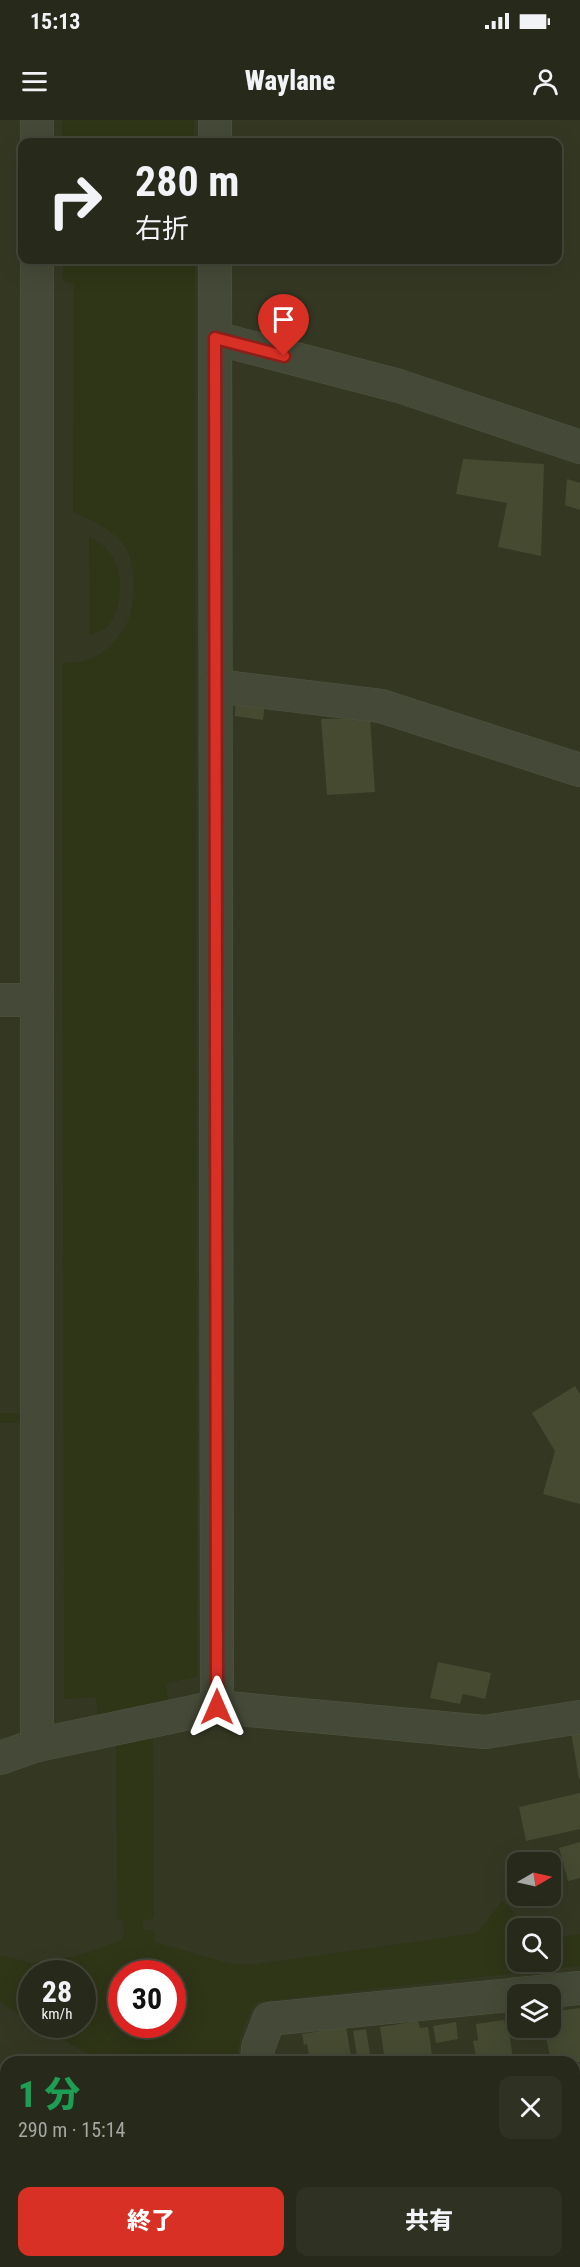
<!DOCTYPE html>
<html lang="ja">
<head>
<meta charset="utf-8">
<style>
  :root { --surface:#272a1a; --page:#2f3223; --text:#f1f3f6; --muted:#a4a7a2; --line:#434639; --accent:#d93025 }
  body { margin:0; font-family:"Roboto Condensed","Noto Sans JP",sans-serif; background:var(--page); color:var(--text); height:100vh; display:flex; flex-direction:column; font-size:22px; white-space:nowrap }
  * { box-sizing:border-box; margin:0 }
  p { font-size:20px; color:var(--muted) }
  .icon { flex:none; width:33px; height:33px; fill:none; stroke:currentColor; stroke-width:2; stroke-linecap:round; stroke-linejoin:round }
  .map { position:relative; flex:1; overflow:hidden }
  .details { position:absolute; left:0px; top:1936px; width:580px; height:212px; display:flex; flex-direction:column; background:var(--surface); border-radius:18px 18px 0 0; box-shadow:0 6px 24px #0002,0 0 0 2px var(--line) }
  .details>* { flex:none }
  .banner { position:absolute; left:18px; top:18px; width:544px; height:126px; border-radius:12px; box-shadow:0 6px 24px #0002,0 0 0 2px var(--line); background:#272a1a; color:var(--text); overflow:hidden }
  .needle { width:39px; rotate:81deg }
  .controls { position:absolute; left:507px; top:1732px; display:grid; gap:12px }
  .controls a { display:grid; place-items:center; width:54px; height:54px; border-radius:12px; background:var(--surface); box-shadow:0 6px 24px #0002,0 0 0 2px var(--line); font-size:30px }
  .speed { position:absolute; left:18px; top:1840px; display:flex; gap:12px; font-size:30px; font-weight:700; text-align:center }
  .speed>* { display:grid; place-content:center; width:78px; height:78px; border-radius:50%; background:var(--surface); box-shadow:0 6px 24px #0002,0 0 0 2px var(--line); line-height:1 }
  .speed small { font-size:15px; font-weight:400 }
  .speed .limit { border:9px solid #d22; background:#fff; color:#111 }
  .pin { position:absolute; display:grid; place-items:center; width:51px; height:51px; color:#fff; margin:-62px -26px; border-radius:50% 50% 50% 0; rotate:-45deg; box-shadow:0 0 6px #0007 }
  .pin .icon { rotate:45deg }
  .me { position:absolute; width:66px; margin:-33px; rotate:0deg; stroke-linejoin:round; filter:drop-shadow(0 0 4px #0008) }
  .turn { display:flex; align-items:center; gap:21px; height:126px; padding:0 18px; font-size:27px }
  .turn .icon { width:78px; height:78px; stroke-width:2.5 }
  .turn b { display:block; font-size:42px; line-height:51px }
  .round { display:grid; place-items:center; flex:none; width:63px; height:63px; border-radius:12px; background:var(--page) }
  .summary { display:flex; align-items:center; justify-content:space-between; height:102px; padding:0 18px }
  h1 { font-size:36px; font-weight:800; line-height:45px; color:#1e9e55 }
  .cta { display:flex; gap:12px; margin-top:auto; padding:12px 18px }
  .cta a { flex:1; height:69px; border-radius:12px; background:var(--accent); color:#fff; font-size:24px; font-weight:800; line-height:69px; text-align:center }
  .cta a+a { background:var(--page); color:var(--text) }
  .status { display:flex; justify-content:space-between; align-items:center; height:42px; padding:0 30px; background:var(--surface); direction:ltr }
  .status svg { height:16px; fill:currentColor }
  header { display:flex; justify-content:space-between; align-items:center; height:78px; padding:0 18px; background:var(--surface); font-size:27px; font-weight:800 }
  .map>svg:first-child { display:block }
</style>
</head>
<body>
<div class="status"><b>15:13</b><svg viewBox="0 0 49 12"><path d="M0 12V9h3v3zM5 12V6h3v6zM10 12V3h3v9zM15 12V0h3v12zM26 1h20v11H26zM47 4h2v5h-2z"/></svg></div>
<header><svg class="icon" aria-label="menu" viewBox="0 0 24 24"><path d="M4 6h16M4 12h16M4 18h16"/></svg>Waylane<svg class="icon" aria-label="person" viewBox="0 0 24 24"><circle cx="12" cy="8" r="4"/><path d="M4 21q1-7 8-7t8 7"/></svg></header>
<div class="map">
<svg width="580" height="2147" viewBox="0 0 580 2147">
  <rect width="100%" height="100%" fill="#343823"/>
  <g fill="#2f3517" fill-rule="evenodd">
    <rect x="62" y="0" width="132" height="22"/>
    <path d="M63 140H195L197 1557 166 1563 168 1580 153 1611 154 1798 143 1801V1810H154L155 1822 232 1844 251 1845 477 1813 502 1781 514 1792 520 1809H518V1842H550L551 1818 580 1814V1846L257 1882C244 1900 238 1921 237 1942H103L36 1905H82V1854H32L31 1902 0 1882V1835L31 1843 76 1836 122 1820 124 1810 123 1799 117 1800 116 1623 98 1598 96 1577 64 1579 62 543C71 542 82 543 90 539 105 533 122 516 128 501 136 481 137 441 123 424 110 408 92 400 73 392L74 163 63 161ZM122 1854H172V1905H122Z"/>
    <path d="M89 416C101 423 113 432 117 447 123 463 120 494 107 507 102 511 96 513 90 515Z"/>
    <path d="M152 2142H230V2147H153Z"/>
  </g>
  <g fill="none" stroke-linecap="round" stroke-linejoin="round">
    <path stroke="#2f3517" stroke-width="10" d="M0 1298H20"/>
  </g>
  <g fill="#454a31">
    <path d="M463 339 544 344 541 436 498 427 507 383 456 374Z"/>
    <path d="M567 359 580 363V390L565 385Z"/>
    <path d="M236 569 266 572 263 600 235 596Z"/>
    <path d="M370 598 375 672 327 675 321 599Z"/>
    <path d="M575 1266 580 1274V1384L543 1374 555 1331 532 1293Z"/>
    <path d="M438 1542 491 1553 485 1579 463 1574 460 1584 430 1578Z"/>
    <path d="M580 1605V1659H579L570 1606Z"/>
    <path d="M580 1673V1709L526 1721 519 1687Z"/>
    <path d="M580 1722V1758L568 1761 559 1728Z"/>
    <path d="M580 1888V1942H551L546 1916 520 1920 518 1908H550V1892Z"/>
    <path d="M504 1900 505 1905 508 1904 513 1938H516L517 1942H477L473 1921 478 1920 476 1904Z"/>
    <path d="M418 1901 420 1908 428 1907 433 1942H385L380 1907Z"/>
    <path d="M456 1902 458 1919 436 1923 433 1906Z"/>
    <path d="M346 1907 352 1942H310L307 1924 304 1925 302 1914Z"/>
    <path d="M366 1909 370 1934 357 1936 353 1911Z"/>
    <path d="M580 2086V2137H574V2087Z"/>
    <path d="M270 2142H309L310 2147H271Z"/>
    <path d="M332 2142H386V2147H333Z"/>
    <path d="M413 2142H462L463 2147H414Z"/>
  </g>
  <g fill="none" stroke-linecap="round" stroke-linejoin="round">
    <defs>
      <g id="minor">
        <path d="M37 0V22"/>
        <path d="M215 22V0"/>
        <path d="M37 140V1625"/>
        <path d="M215 140 217 1587"/>
        <path d="M215 218 399 266 580 327"/>
        <path d="M216 566 381 586 580 650"/>
        <path d="M0 880H37"/>
        <path d="M0 1638 37 1625 217 1587 485 1612 580 1597"/>
        <path d="M257 1942 258 1928 269 1899 580 1868"/>
        <path d="M574 2047 580 2046"/>
      </g>
    </defs>
    <use href="#minor" stroke="#515543" stroke-width="34"/>
    <use href="#minor" stroke="#454937" stroke-width="33"/>
  </g>
  <g fill="none" stroke-linecap="round" stroke-linejoin="round">
    <defs>
      <path id="route" d="M217 1587 215 218 284 236"/>
    </defs>
    <use href="#route" stroke="#8d1f18" stroke-width="15"/>
    <use href="#route" stroke="#d93025" stroke-width="10"/>
  </g>
</svg>
<div class="controls">
<a><svg class="needle" viewBox="-14 -14 28 28"><path d="M0-13l5 13h-10z" fill="#e53935"/><path d="M0 13l5-13h-10z" fill="#a4a7a2"/></svg></a>
<a><svg class="icon" aria-label="search" viewBox="0 0 24 24"><circle cx="10" cy="10" r="6"/><path d="M15 15l6 6"/></svg></a>
<a><svg class="icon" aria-label="layers" viewBox="0 0 24 24"><path d="M12 4l9 5-9 5-9-5zM3 14l9 5 9-5"/></svg></a>
</div>
<div class="speed"><div>28<small>km/h</small></div><div class="limit">30</div></div>
<div class="pin" style="left:284px;top:236px;background:#d93025"><svg class="icon" aria-label="arrive" viewBox="0 0 24 24"><path d="M6 21V4h12l-3 4 3 4H6"/></svg></div>
<svg class="me" style="left:217px;top:1587px" viewBox="-20 -20 40 40"><path d="M0-17L14 15 0 8-14 15z" fill="#d93025" stroke="#fff" stroke-width="4"/></svg>
<div class="banner">
<div class="turn"><svg class="icon" aria-label="right" viewBox="0 0 24 24"><path d="M7 20v-9h11M14 6l5 5-5 5"/></svg><div><b>280 m</b>右折</div></div>
</div>
<section class="details">
<div class="summary"><div><h1>1 分</h1><p>290 m · 15:14</p></div><a class="round"><svg class="icon" aria-label="close" viewBox="0 0 24 24"><path d="M6 6l12 12M18 6L6 18"/></svg></a></div>
<div class="cta"><a>終了</a><a>共有</a></div>
</section>
</div>
</body>
</html>
